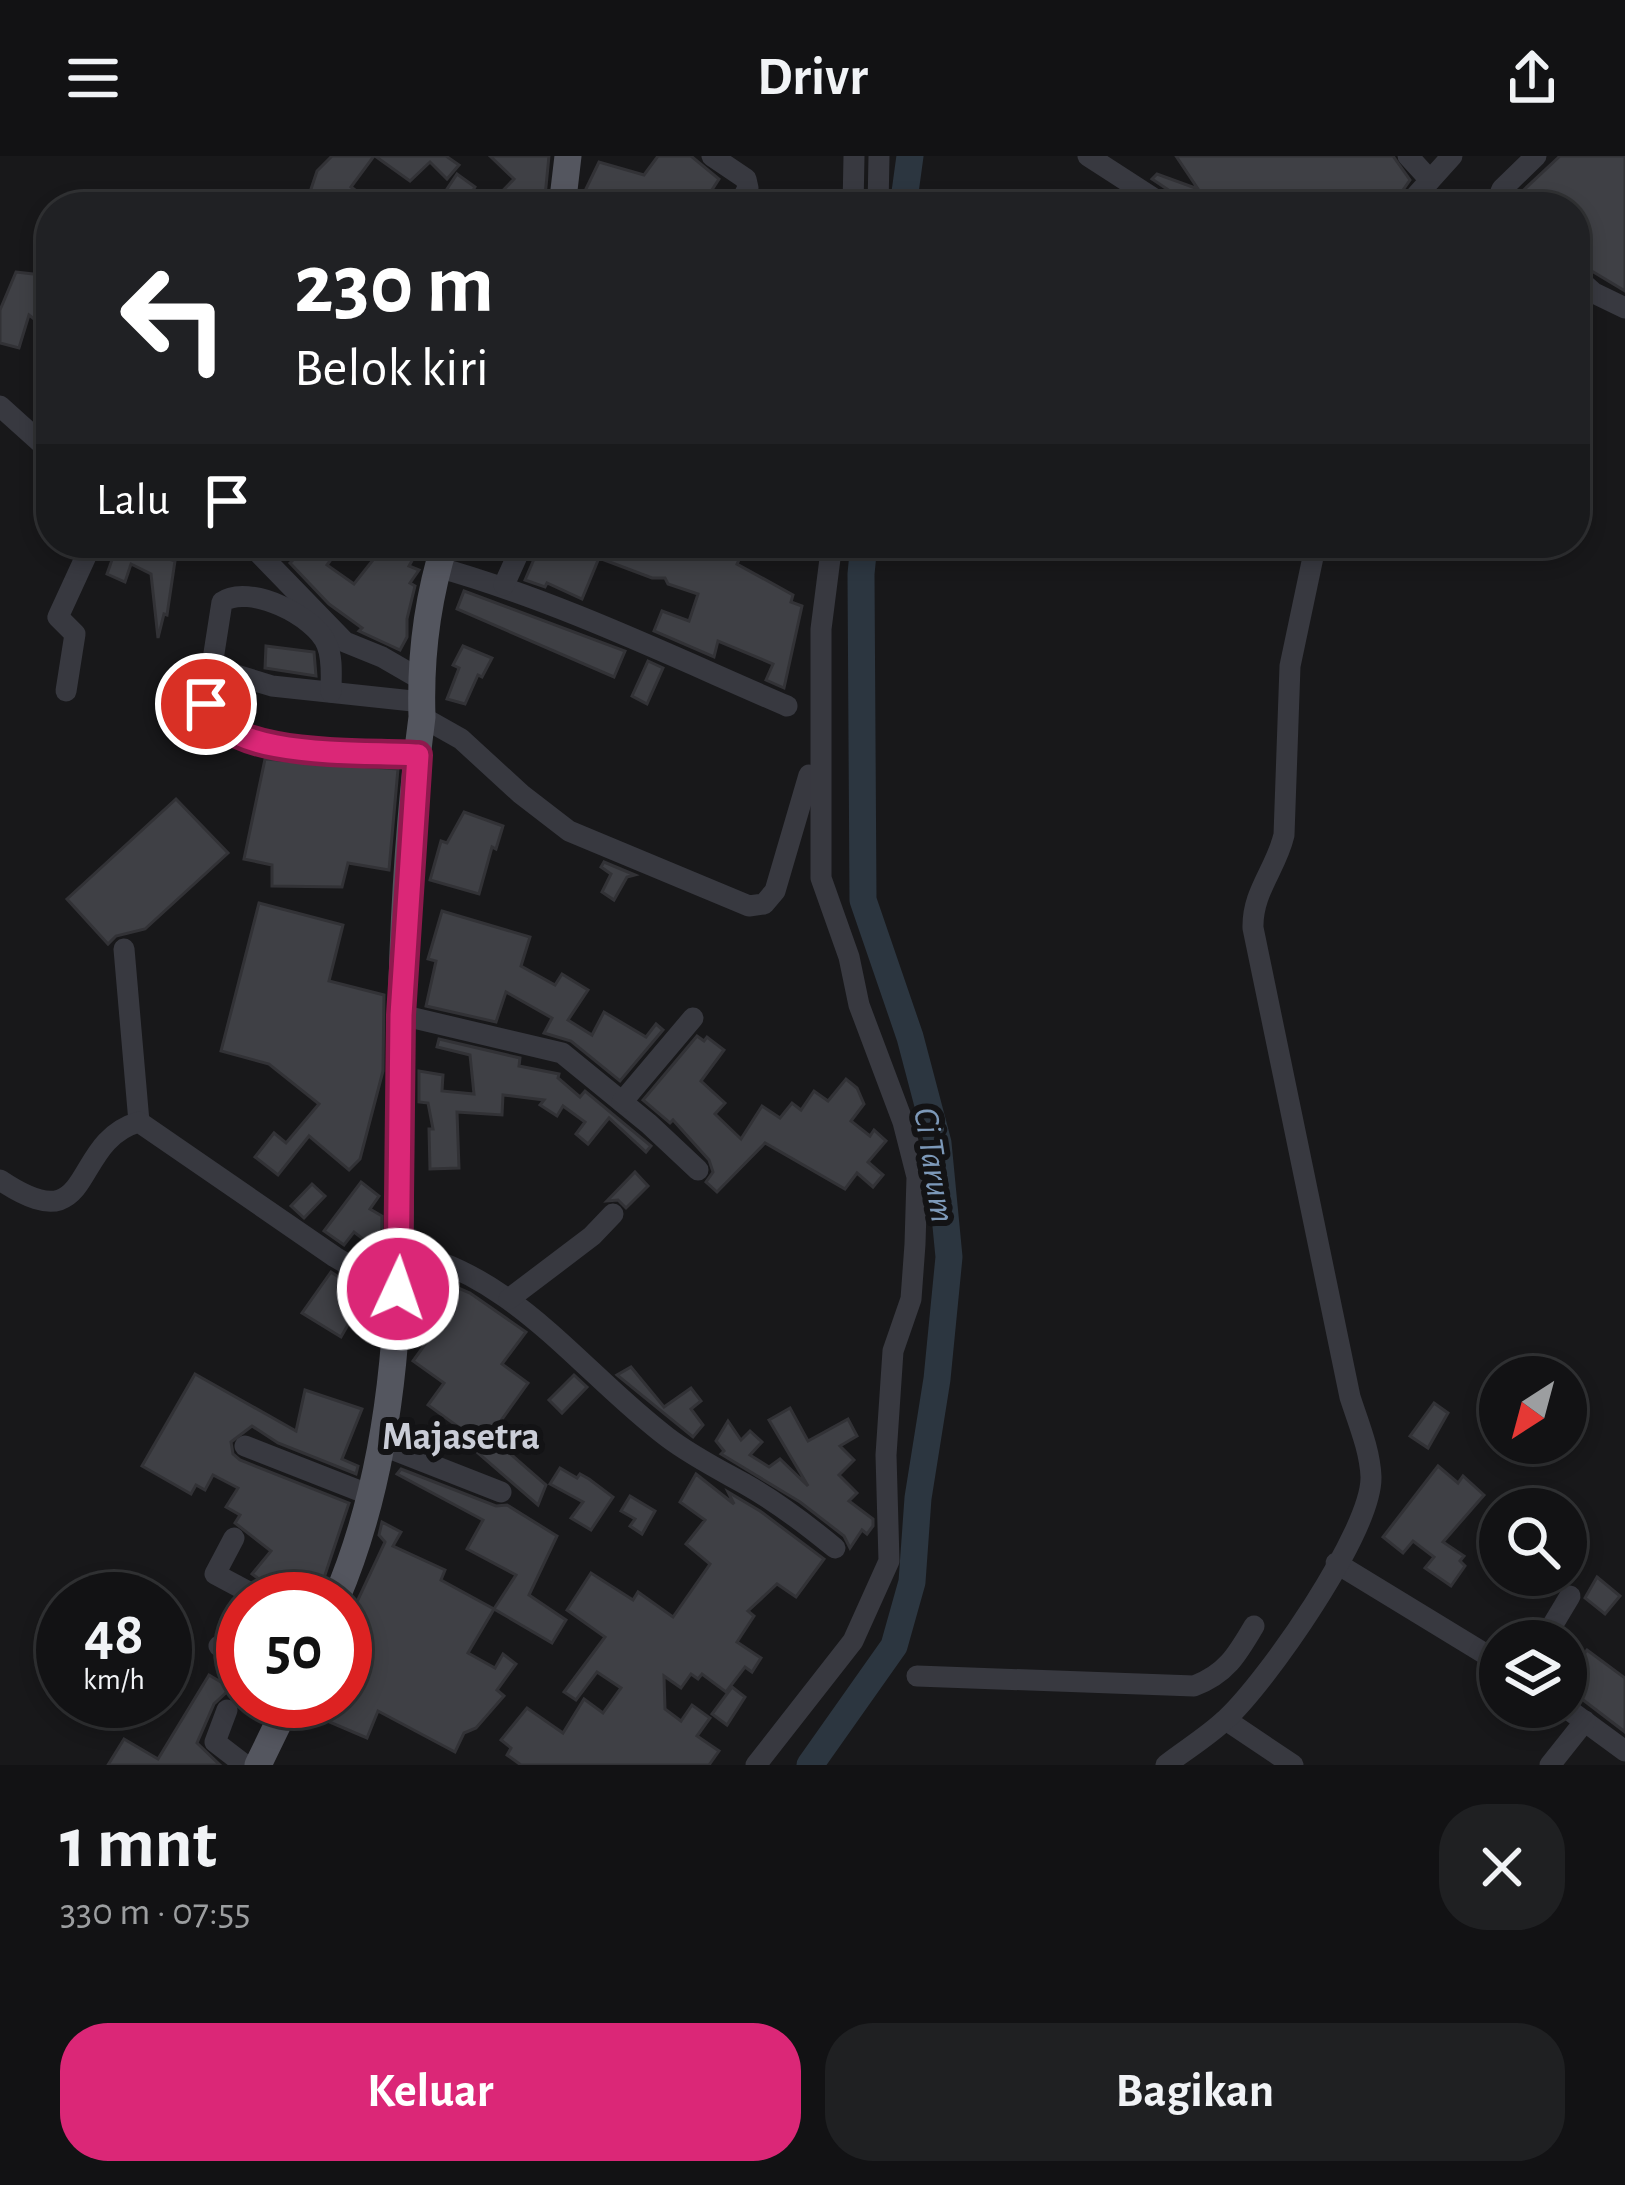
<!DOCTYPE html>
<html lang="id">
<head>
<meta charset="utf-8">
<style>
  :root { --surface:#121214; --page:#1f2022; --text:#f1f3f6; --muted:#9c9ea0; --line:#313234; --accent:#db2777 }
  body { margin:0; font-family:"Alegreya Sans",sans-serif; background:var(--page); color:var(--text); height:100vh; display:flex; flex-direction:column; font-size:45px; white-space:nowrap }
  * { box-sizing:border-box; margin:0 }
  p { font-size:39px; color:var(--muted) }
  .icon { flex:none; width:66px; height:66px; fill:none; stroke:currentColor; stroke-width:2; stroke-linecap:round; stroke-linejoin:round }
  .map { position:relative; height:1609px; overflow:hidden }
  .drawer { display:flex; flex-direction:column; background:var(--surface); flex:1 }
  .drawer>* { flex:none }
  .guide { position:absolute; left:36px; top:36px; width:1554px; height:366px; border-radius:48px; box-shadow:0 6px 18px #0003,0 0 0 3px var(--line); background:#202124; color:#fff; overflow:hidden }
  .needle { width:78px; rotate:216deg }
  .fabs { position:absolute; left:1479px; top:1200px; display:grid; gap:24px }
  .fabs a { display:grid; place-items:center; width:108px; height:108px; border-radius:50%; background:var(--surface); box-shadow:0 6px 18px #0003,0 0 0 3px var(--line); font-size:60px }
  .speed { position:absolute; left:36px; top:1416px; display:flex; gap:24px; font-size:60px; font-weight:700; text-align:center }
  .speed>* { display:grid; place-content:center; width:156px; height:156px; border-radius:50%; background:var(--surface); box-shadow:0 6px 18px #0003,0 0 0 3px var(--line); line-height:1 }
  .speed small { font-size:30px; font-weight:400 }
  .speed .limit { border:18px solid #d22; background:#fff; color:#111 }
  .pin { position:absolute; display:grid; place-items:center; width:102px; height:102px; color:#fff; margin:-51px; border:6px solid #fff; border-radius:50%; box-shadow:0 3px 12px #0007 }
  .me { position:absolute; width:132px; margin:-66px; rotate:3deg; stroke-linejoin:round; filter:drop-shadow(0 0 9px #0008) }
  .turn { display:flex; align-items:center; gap:42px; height:252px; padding:0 60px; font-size:54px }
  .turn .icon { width:156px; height:156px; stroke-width:2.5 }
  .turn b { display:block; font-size:84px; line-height:102px }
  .then { display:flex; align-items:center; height:114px; padding:0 60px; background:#0003; gap:24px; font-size:45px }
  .round { display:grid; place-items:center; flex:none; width:126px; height:126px; border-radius:48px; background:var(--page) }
  .head { display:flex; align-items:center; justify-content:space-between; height:204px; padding:0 60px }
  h1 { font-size:72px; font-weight:600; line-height:90px }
  .action { display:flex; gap:24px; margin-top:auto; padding:24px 60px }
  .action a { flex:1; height:138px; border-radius:48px; background:var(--accent); color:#fff; font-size:48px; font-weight:600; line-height:138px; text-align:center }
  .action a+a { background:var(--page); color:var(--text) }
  header { display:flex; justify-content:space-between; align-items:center; height:156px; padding:0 60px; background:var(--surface); font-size:54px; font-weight:600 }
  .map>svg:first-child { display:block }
</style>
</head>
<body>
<header><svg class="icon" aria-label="menu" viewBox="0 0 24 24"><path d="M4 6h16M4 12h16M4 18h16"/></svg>Drivr<svg class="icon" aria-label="share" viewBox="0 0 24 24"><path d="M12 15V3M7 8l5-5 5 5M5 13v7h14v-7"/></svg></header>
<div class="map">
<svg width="1625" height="1609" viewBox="0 0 1625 1609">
  <rect width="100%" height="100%" fill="#18181a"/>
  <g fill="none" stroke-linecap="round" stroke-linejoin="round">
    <g stroke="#2c3640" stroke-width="27">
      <path d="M903 51 910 0"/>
      <path d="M810 1609 894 1490 912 1426 918 1342 937 1223 949 1101 938 987 910 881 863 744 861 418 864 387"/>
    </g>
  </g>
  <g fill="#3f4045" stroke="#323236" stroke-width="3">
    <path d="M332 0H374L351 31 379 51H324L311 33 317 15Z"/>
    <path d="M375 0H446L459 9 447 23 430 6 410 25Z"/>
    <path d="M490 0H549L544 51H487L514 23Z"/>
    <path d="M658 0H691L719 23 704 46 695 51H582L588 42 583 39 599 6 644 19Z"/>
    <path d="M1176 0H1393L1410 24 1391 51H1182L1176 39 1152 23 1157 18 1198 33Z"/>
    <path d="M1560 0H1625V135L1575 105V51H1516L1515 42Z"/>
    <path d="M457 18 475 31 464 51H448L439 45Z"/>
    <path d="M16 116 51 120 38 166 29 159 19 192 0 187V154Z"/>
    <path d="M118 387H149L155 398 175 405 167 459 164 458 158 482 151 418 131 408 125 426 107 418Z"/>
    <path d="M277 387H343L327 409 354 428 373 404 350 387H370L384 394 388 387H422L409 410 419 414 410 427 415 430 407 463V481L400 494 359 475 362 472 329 448 290 407 295 402Z"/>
    <path d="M541 387H747L737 408 793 439 791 446 802 450 784 532 766 524 773 508 718 485 714 501 654 475 662 455 689 465 698 438 668 428 665 422H652L599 402 582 443 547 427 545 431 525 424Z"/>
    <path d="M464 435 625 495 614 521 457 453Z"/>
    <path d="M266 490 314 496 316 520 265 512Z"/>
    <path d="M463 490 492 502 482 521 478 519 465 548 447 543 459 512 453 509Z"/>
    <path d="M648 505 663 512 647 548 632 540Z"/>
    <path d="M265 603 398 613 389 714 348 707 342 731 272 730V709L244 703Z"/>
    <path d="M176 643 228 697 145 773 116 780 108 788 67 743Z"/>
    <path d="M464 656 503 670 496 693 492 691 479 738 430 724 441 685 447 687Z"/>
    <path d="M604 706 635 719 627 721 614 744 602 736 611 718 601 711Z"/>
    <path d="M259 747 343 769 329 825 384 839 383 915 360 1003 349 1014 309 980 278 1019 255 1001 274 977 286 987 319 948 269 908 221 895Z"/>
    <path d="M442 755 530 781 521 810 555 829 562 818 588 834 568 864 592 879 604 856 646 881 656 868 663 874 620 925 571 885 544 877 552 862 506 836 496 866 426 850 436 805 428 803Z"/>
    <path d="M697 880 704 885 707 881 724 894 701 925 725 947 715 958 741 983 762 950 780 962 792 947 801 954 814 935 828 945 846 923 857 932 864 948 851 965 870 980 874 974 886 985 868 1006 883 1019 873 1031 857 1017 845 1033 765 987 717 1036 706 1026 713 1016 709 1004 673 964 670 967 643 944Z"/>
    <path d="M439 883 520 902 519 910 559 918 558 922 580 941 585 935 651 990 646 996 609 962 588 988 576 978 585 966 563 950 557 960 540 949 544 944 503 939 502 959 457 956 459 1012 430 1013 429 973H433L428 947 419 946V915L443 919 442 935 474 938 470 899 437 891Z"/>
    <path d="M635 1016 648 1030 626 1052 618 1044 607 1045Z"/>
    <path d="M361 1026 379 1040 370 1053 382 1060 381 1110 368 1103 375 1092 354 1076 344 1089 324 1075Z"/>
    <path d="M312 1028 325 1040 304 1062 291 1050Z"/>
    <path d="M331 1116 363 1137 348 1157 353 1160 341 1181 302 1157Z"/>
    <path d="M426 1118 470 1137 526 1176 502 1208 528 1227 490 1280 546 1329 538 1349 470 1290 475 1283 428 1249 444 1227 413 1205 454 1148 420 1143Z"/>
    <path d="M631 1211 664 1251 691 1232 701 1245 691 1253 703 1269 693 1281 617 1219Z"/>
    <path d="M195 1218 296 1275 305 1234 362 1253 342 1303 358 1310 356 1318 278 1287 252 1270 231 1286 233 1298 240 1304 349 1347 321 1431 312 1424 296 1443H277L274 1434 252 1418 271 1395 235 1367 240 1359 226 1351 238 1332 213 1319 205 1334 196 1329 191 1338 142 1310Z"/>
    <path d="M574 1219 587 1231 562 1257 549 1244Z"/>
    <path d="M1434 1247 1448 1257 1428 1292 1410 1280Z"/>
    <path d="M790 1252 808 1285 848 1263 857 1280 840 1290 854 1304 839 1319 857 1337 849 1345 873 1363V1370L867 1378 862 1374 850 1392 844 1380 800 1346 721 1298 724 1295 716 1285 728 1265 741 1284 750 1275 762 1286 750 1299 769 1311 780 1303 808 1330 769 1264Z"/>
    <path d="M1438 1310 1458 1327 1463 1320 1484 1339 1443 1386 1464 1400 1460 1405 1465 1410 1451 1430 1425 1412 1434 1401 1413 1385 1403 1397 1383 1381Z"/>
    <path d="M560 1312 577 1322 580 1318 589 1323 613 1341 591 1374 571 1362 583 1346 550 1328Z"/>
    <path d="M401 1313 496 1350 507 1349 557 1380 529 1439 566 1464 552 1487 494 1453 516 1419 467 1393 483 1364 397 1318Z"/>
    <path d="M696 1318 734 1348 728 1336 760 1355 824 1403 796 1441 777 1428 748 1455 754 1460 737 1486 761 1502 752 1516 745 1511 726 1536 702 1518 698 1523 691 1518 681 1532 664 1520 665 1553 681 1565 692 1549 710 1562 697 1580 719 1595 709 1609H521L507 1599 511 1592 501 1584 527 1552 563 1577 584 1543 603 1557 621 1532 597 1516 576 1544 564 1536 605 1481 567 1454 591 1417 633 1444 638 1436 673 1461 710 1408 686 1388 705 1364 680 1346Z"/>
    <path d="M630 1340 655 1355 642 1378 630 1370 635 1363 621 1355Z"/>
    <path d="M382 1366 401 1376 393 1390 445 1414 441 1424 494 1453 468 1497 495 1512 503 1498 516 1508 497 1534 504 1540 476 1572 464 1577 455 1596 378 1555 367 1582 320 1562 306 1551 307 1545H345V1488L356 1466 345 1458 355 1450 385 1386 379 1379Z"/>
    <path d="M1597 1421 1620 1440 1605 1458 1585 1442Z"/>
    <path d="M1587 1494 1625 1522V1576L1574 1537 1566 1536V1521Z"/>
    <path d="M209 1519 231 1532 214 1548 197 1587 220 1609H108L124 1583 158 1603Z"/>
    <path d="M732 1531 745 1541 727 1569 712 1558Z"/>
  </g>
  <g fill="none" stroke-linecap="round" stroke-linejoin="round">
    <g stroke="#383940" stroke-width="21">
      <path d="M712 0 746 23 748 32 738 51"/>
      <path d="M1088 0 1167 51"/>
      <path d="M1408 0 1430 24"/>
      <path d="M853 51 854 0"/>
      <path d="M878 51 879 0"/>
      <path d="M1406 51 1452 0"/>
      <path d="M1501 51 1497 45 1502 33 1536 0"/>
      <path d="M1575 120 1594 137 1625 152"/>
      <path d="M0 250 51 296"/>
      <path d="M164 387 176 390 184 387"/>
      <path d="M249 387 345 486 382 501 420 523"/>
      <path d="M437 411C558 445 671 500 787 550"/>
      <path d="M504 429 523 387"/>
      <path d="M210 511 272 530 422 546"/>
      <path d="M66 535 75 478 58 461 92 387"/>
      <path d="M331 536C331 521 333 503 327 489 316 460 248 427 222 446L206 548C225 605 366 595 417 599"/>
      <path d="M422 561 461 583 521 638 569 675 749 750 764 748 775 735 809 619"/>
      <path d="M124 793 139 966"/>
      <path d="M401 859 562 897 649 968 698 1014"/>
      <path d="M622 946 693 862"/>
      <path d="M0 1024C97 1089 68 986 139 966L335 1101 381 1128 398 1133"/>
      <path d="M401 1095C513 1116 580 1215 667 1281 692 1300 718 1313 745 1328 777 1346 807 1369 835 1392"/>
      <path d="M509 1143 592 1080 613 1058"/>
      <path d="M381 1289 501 1336"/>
      <path d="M245 1290 370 1339"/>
      <path d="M234 1382 215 1418 262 1443"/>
      <path d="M1336 1407 1500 1507"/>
      <path d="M1543 1485 1570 1440"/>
      <path d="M219 1490 243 1502"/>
      <path d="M917 1520 1194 1530C1226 1518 1237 1499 1254 1470"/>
      <path d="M1565 1551 1625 1595"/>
      <path d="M227 1554 215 1586 245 1609"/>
      <path d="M1226 1564 1293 1609"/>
      <path d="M756 1609 853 1485 889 1405 886 1299 893 1195 911 1143 915 1088 917 1021 903 966 859 849 849 801 821 722V473L832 387"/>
      <path d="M1166 1609C1185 1594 1207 1581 1225 1564 1266 1527 1372 1375 1371 1321 1370 1294 1358 1266 1350 1241L1253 772C1252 736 1276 713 1284 679L1290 510 1316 387"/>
      <path d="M1550 1609 1585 1565"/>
    </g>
    <g stroke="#54565f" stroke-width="27">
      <path d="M562 51 568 0"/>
      <path d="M336 1443C414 1261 398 1057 401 864 403 764 409 660 422 561 420 502 427 444 445 387"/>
      <path d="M258 1609 289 1545"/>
    </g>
  </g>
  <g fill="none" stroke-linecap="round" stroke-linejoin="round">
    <defs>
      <path id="route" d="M206 548C226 605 365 595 418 599L401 859 398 1133"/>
    </defs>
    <use href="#route" stroke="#8e194d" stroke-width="30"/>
    <use href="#route" stroke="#db2777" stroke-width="21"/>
  </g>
  <g text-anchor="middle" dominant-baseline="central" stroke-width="12" stroke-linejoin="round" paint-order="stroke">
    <g font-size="36" font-style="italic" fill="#7d99b9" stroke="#131315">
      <text transform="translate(934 1009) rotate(81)">Ci Tarum</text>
    </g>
    <g font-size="39" font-weight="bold" fill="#cacdd7" stroke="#131315">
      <text x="461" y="1281">Majasetra</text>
    </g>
  </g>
</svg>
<div class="fabs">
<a><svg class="needle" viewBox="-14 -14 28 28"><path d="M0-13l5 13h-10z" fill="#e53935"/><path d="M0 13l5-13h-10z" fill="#9c9ea0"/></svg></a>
<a><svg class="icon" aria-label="search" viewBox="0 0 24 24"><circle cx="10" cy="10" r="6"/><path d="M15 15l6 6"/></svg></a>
<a><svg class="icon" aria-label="layers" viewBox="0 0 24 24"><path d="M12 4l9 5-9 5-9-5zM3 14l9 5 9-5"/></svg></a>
</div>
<div class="speed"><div>48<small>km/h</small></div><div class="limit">50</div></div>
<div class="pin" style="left:206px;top:548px;background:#d93025"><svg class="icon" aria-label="arrive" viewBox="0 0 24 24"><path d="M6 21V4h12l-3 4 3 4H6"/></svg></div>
<svg class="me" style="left:398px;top:1133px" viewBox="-20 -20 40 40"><circle r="17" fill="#db2777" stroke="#fff" stroke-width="3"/><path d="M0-11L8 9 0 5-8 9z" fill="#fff"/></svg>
<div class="guide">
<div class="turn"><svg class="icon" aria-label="left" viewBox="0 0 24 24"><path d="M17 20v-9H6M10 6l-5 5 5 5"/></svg><div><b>230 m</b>Belok kiri</div></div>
<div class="then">Lalu<svg class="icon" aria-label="arrive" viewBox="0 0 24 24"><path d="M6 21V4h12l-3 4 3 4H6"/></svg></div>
</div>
</div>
<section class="drawer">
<div class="head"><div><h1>1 mnt</h1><p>330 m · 07:55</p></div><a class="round"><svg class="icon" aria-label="close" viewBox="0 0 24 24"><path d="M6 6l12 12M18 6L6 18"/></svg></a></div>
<div class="action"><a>Keluar</a><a>Bagikan</a></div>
</section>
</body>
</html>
